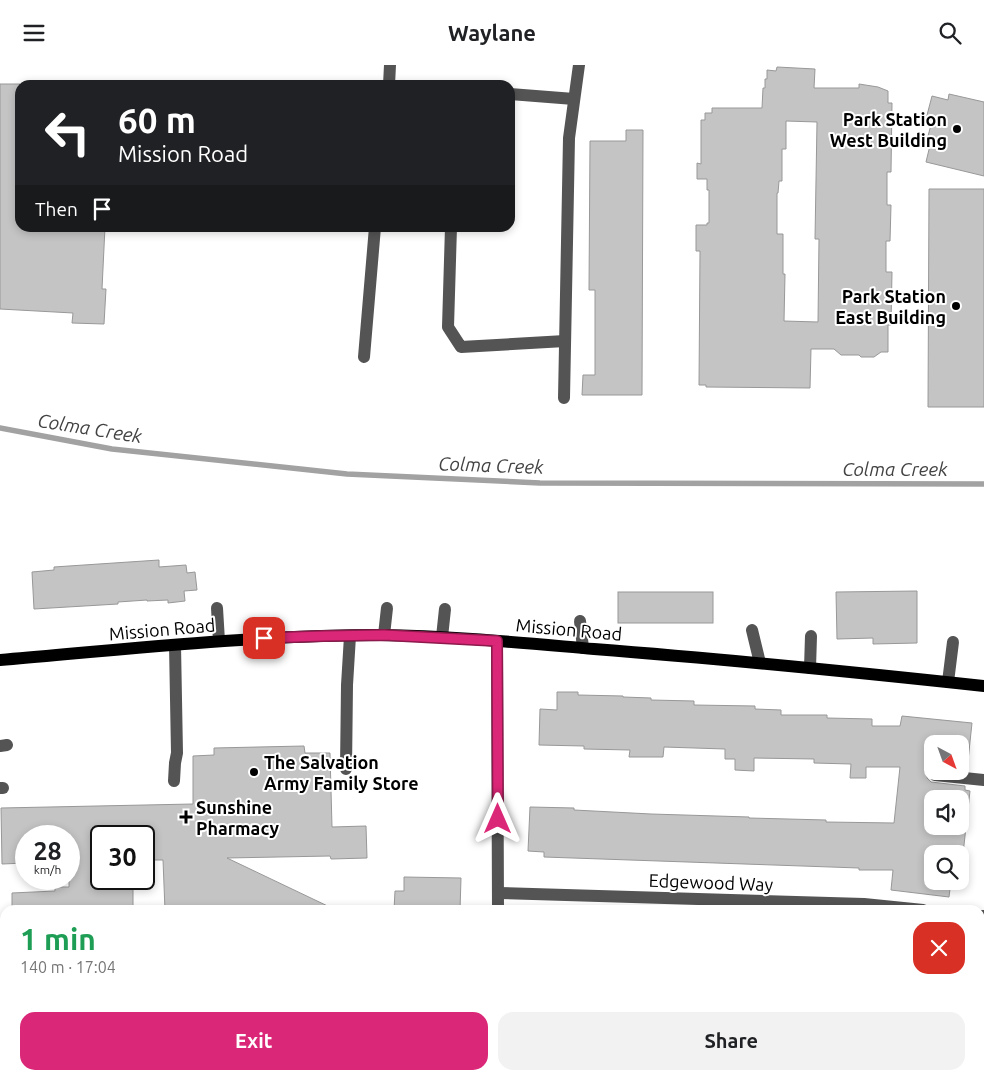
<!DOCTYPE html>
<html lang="en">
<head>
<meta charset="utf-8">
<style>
  :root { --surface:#fff; --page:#f2f2f2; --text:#202124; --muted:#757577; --accent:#db2777 }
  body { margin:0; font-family:Ubuntu,sans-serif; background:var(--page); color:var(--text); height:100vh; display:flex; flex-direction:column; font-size:19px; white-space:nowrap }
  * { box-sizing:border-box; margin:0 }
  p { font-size:16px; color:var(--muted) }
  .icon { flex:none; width:28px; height:28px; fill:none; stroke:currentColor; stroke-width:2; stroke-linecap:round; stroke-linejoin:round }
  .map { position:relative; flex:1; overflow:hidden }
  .sheet { position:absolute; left:0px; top:840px; width:985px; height:175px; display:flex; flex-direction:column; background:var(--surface); border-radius:15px 15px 0 0; box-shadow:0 2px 8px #0003 }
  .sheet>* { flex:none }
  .hud { position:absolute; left:15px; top:15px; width:500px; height:152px; border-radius:15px; box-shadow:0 2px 8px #0003; background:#202124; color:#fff; overflow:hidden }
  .needle { width:32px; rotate:139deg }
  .tools { position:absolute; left:924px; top:670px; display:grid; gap:10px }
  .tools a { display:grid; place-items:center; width:45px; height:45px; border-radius:10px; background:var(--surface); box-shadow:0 2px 8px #0003; font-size:25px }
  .speed { position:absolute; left:15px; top:760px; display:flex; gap:10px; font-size:25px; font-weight:700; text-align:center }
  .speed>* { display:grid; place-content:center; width:65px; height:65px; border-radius:50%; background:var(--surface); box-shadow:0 2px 8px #0003; line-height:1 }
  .speed small { font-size:12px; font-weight:400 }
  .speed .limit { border:2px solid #111; border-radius:8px; background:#fff; color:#111 }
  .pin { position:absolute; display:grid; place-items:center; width:42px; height:42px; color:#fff; margin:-21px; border-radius:10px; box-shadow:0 2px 8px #0006 }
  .me { position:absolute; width:55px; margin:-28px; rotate:0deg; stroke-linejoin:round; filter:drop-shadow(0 0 4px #0008) }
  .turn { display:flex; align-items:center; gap:18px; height:105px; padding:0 20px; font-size:22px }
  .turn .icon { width:65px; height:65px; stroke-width:2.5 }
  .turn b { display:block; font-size:35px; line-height:42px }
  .then { display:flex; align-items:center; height:48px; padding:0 20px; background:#0003; gap:10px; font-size:19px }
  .round { display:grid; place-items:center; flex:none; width:52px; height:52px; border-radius:15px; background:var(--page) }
  .head { display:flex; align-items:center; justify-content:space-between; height:85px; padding:0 20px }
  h1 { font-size:30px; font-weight:700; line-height:38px; color:#1e9e55 }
  .action { display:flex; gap:10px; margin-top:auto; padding:10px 20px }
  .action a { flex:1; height:58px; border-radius:15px; background:var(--accent); color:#fff; font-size:20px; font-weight:700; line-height:58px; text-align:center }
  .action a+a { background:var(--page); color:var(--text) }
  header { display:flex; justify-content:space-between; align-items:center; height:65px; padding:0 20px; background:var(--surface); font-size:22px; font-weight:700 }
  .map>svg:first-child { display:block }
</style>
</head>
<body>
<header><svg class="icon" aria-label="menu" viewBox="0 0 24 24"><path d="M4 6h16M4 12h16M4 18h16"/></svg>Waylane<svg class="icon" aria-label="search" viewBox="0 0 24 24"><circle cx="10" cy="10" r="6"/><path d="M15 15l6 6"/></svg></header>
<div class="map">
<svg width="984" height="1015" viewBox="0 0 984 1015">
  <rect width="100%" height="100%" fill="#fff"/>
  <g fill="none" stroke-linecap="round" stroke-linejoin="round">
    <path stroke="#a2a2a2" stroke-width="5.5" d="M0 363 112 384 347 409 540 418 984 419"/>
  </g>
  <g fill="#c4c4c4" stroke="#989898" fill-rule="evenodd">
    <path d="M777 2 815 4 814 23H859V19L878 22 888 26V38H892L891 107H887V140H891L890 176H886V207H892L891 260H888V287H881L874 292H861L859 290H841L834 284H811L810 323 706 322V320H699L700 186H696V160H707V158H709V125H707V114H697V98L701 99V55H705V48H712V43H762L763 23H765V14H767V5L776 6ZM786 56 817 57 815 174H819L818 257 784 256 785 209H783V169H777V128H778L779 116H782V84H786Z"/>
    <path d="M0 19H20V162H105L102 224H106L104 259 72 258 73 248 0 244Z"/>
    <path d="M949 29 984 37V111L926 97 932 72 928 71 932 56 926 54 932 31 948 35Z"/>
    <path d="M626 65H643L642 330H582L583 310H595V225H589L590 76H626Z"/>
    <path d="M929 124H984V342H928Z"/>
    <path d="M159 495V502L186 500 187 508 195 507 197 525 184 526 185 536 168 538V535L147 536V535L118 537V539L34 544 32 507 54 505V502Z"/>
    <path d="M917 526V578L873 579V573L837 574 836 527Z"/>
    <rect x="618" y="527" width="95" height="31"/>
    <path d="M557 627H578V630L623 631V632L651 633V635L694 636V640L755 641V644L781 645V650H827V653L872 654V661H900L902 651 972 658 967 705 960 704V679H932V702L929 705 927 709V713L931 717 965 721V725L970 726 963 789H932V816H951L949 832 891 825 893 805H859V803L544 792V787L528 786 530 742 574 743V745L651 749 749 752V753L826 755V757L894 758 900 702H866V713H850L851 699 814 698V694L754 693V706L735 705V694H725V684L664 682 663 692H629L630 685 584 684V681L539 680 540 644 557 645ZM932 734H960V761H932Z"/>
    <path d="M304 681 305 688H330L332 762 366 761 367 793 331 794 330 791 227 793 336 845H165L163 795H144V771H101V822L133 821V845H12V828L55 826V822H69V771H26V798L2 799 1 743 193 739V691L214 690V683Z"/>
    <path d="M404 812 461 813 460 845H394L395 826H404Z"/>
  </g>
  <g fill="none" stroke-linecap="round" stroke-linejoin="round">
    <g stroke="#545454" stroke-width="12">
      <path d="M389 20 390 0"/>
      <path d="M510 29 574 34"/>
      <path d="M451 162 448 262 461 282 565 276"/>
      <path d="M364 292 375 162"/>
      <path d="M564 333 569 73 579 0"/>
      <path d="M217 543 219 576"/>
      <path d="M580 556 583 583"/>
      <path d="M752 565 760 598"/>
      <path d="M384 570 387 543"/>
      <path d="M442 572 445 544"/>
      <path d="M497 576 498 845"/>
      <path d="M810 603 811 571"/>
      <path d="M948 617 953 577"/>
      <path d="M0 681 7 680"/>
      <path d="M346 704 347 620 350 571"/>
      <path d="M935 710 984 715"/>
      <path d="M174 716 175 698 177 688 175 580"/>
      <path d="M0 723H3"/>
      <path d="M498 828 864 839 923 845"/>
      <path d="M980 851H984"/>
      <path d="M0 903H5"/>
      <path d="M980 964H984"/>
      <path d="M261 1010V1015"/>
      <path d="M499 1010V1015"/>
    </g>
    <path stroke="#000" stroke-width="12" d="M0 595C127 584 254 570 381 570 452 571 523 578 594 584 724 594 854 607 984 621"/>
  </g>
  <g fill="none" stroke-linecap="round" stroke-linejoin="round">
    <defs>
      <path id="route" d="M264 573 324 571 384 570 497 576 498 754"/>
    </defs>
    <use href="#route" stroke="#8e194d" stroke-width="12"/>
    <use href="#route" stroke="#db2777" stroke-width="9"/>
  </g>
  <g fill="#000" stroke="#fff" stroke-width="2">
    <circle cx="957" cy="64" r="5"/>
    <circle cx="956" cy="241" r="5"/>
    <circle cx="254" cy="707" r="5"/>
    <path d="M183.5 744.5h5v5h5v5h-5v5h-5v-5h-5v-5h5z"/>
  </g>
  <g text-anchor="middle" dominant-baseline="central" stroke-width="4" stroke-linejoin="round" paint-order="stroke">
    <g font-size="18" font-weight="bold" fill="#000" stroke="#fff" text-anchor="end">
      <text x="947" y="54">Park Station<tspan x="947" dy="21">West Building</tspan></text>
      <text x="946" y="231">Park Station<tspan x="946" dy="21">East Building</tspan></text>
      <text x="264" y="697" text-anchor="start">The Salvation<tspan x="264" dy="21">Army Family Store</tspan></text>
      <text x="196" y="742" text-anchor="start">Sunshine<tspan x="196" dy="21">Pharmacy</tspan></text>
    </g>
    <g font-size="18" fill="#000" stroke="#fff">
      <text transform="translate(162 564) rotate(-5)">Mission Road</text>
      <text transform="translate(569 564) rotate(5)">Mission Road</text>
      <text transform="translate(711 817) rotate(2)">Edgewood Way</text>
    </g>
    <g font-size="19" font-style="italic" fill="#434343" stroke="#fff">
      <text transform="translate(90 363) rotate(9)">Colma Creek</text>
      <text transform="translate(491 400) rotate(2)">Colma Creek</text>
      <text x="895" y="404">Colma Creek</text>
    </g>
  </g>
</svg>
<div class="tools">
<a><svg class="needle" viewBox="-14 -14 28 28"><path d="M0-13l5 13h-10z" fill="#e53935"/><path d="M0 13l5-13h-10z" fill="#757577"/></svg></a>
<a><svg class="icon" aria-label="sound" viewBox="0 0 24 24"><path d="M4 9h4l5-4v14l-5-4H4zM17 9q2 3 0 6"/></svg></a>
<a><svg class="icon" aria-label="search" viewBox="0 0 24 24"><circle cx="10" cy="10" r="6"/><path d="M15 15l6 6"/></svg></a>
</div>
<div class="speed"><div>28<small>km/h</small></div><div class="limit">30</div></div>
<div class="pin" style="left:264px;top:573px;background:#d93025"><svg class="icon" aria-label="arrive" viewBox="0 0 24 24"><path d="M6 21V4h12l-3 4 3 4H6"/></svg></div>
<svg class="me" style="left:498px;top:754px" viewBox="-20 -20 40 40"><path d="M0-17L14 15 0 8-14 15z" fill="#db2777" stroke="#fff" stroke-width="4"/></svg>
<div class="hud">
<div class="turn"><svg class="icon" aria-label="left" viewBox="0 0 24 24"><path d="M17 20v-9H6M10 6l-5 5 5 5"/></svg><div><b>60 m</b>Mission Road</div></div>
<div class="then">Then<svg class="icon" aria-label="arrive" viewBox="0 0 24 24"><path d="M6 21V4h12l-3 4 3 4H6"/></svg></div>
</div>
<section class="sheet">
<div class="head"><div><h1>1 min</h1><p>140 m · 17:04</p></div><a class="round" style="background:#d93025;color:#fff"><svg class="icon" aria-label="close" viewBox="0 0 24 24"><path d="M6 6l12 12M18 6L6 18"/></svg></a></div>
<div class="action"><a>Exit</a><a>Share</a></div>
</section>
</div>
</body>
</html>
